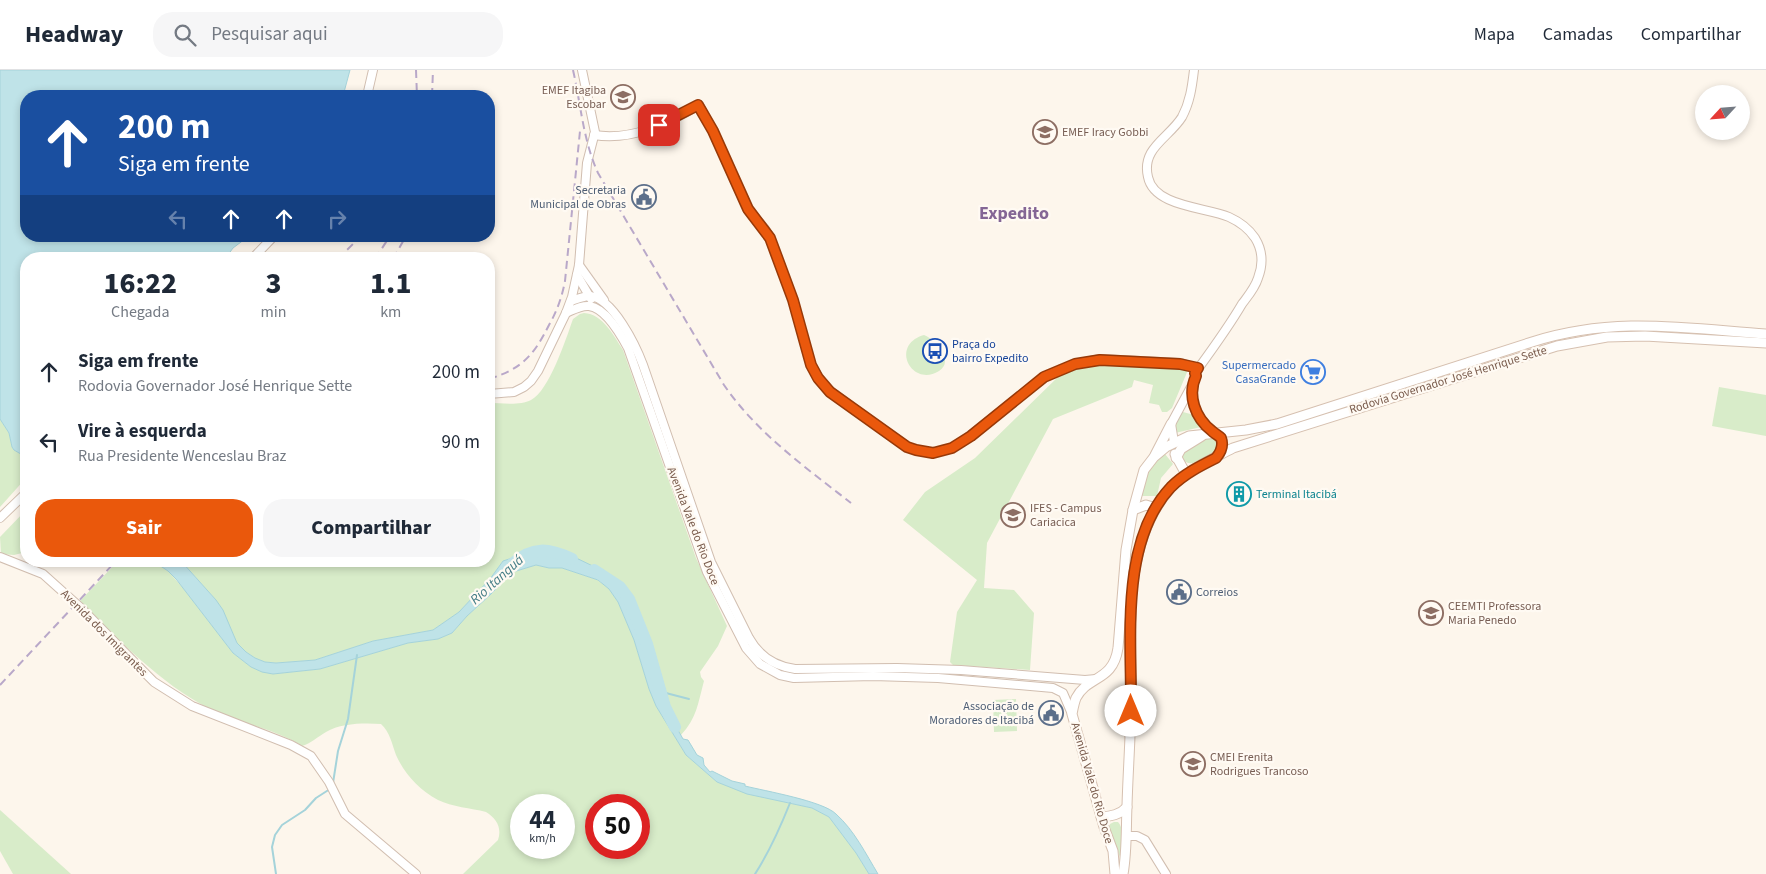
<!DOCTYPE html>
<html lang="pt">
<head>
<meta charset="utf-8">
<style>
  :root { --surface:#fff; --page:#f6f6f7; --text:#1f2937; --muted:#747a83; --line:#e0e1e3; --accent:#ea580c }
  body { margin:0; font-family:"Source Sans 3",sans-serif; background:var(--page); color:var(--text); height:100vh; display:flex; flex-direction:column; font-size:19px; white-space:nowrap }
  * { box-sizing:border-box; margin:0 }
  p { font-size:16px; color:var(--muted) }
  .icon { flex:none; width:28px; height:28px; fill:none; stroke:currentColor; stroke-width:2; stroke-linecap:round; stroke-linejoin:round }
  .map { position:relative; flex:1; overflow:hidden }
  .drawer { position:absolute; left:20px; top:182px; width:475px; height:315px; display:flex; flex-direction:column; background:var(--surface); border-radius:20px; box-shadow:0 2px 8px #0003 }
  .drawer>* { flex:none }
  .guide { position:absolute; left:20px; top:20px; width:475px; height:152px; border-radius:20px; box-shadow:0 2px 8px #0003; background:#1a4fa0; color:#fff; overflow:hidden }
  .needle { width:32px; rotate:244deg }
  .buttons { position:absolute; left:1695px; top:15px; display:grid; gap:10px }
  .buttons a { display:grid; place-items:center; width:55px; height:55px; border-radius:50%; background:var(--surface); box-shadow:0 2px 8px #0003; font-size:25px }
  .speed { position:absolute; left:510px; top:724px; display:flex; gap:10px; font-size:25px; font-weight:700; text-align:center }
  .speed>* { display:grid; place-content:center; width:65px; height:65px; border-radius:50%; background:var(--surface); box-shadow:0 2px 8px #0003; line-height:1 }
  .speed small { font-size:12px; font-weight:400 }
  .speed .limit { border:8px solid #d22; background:#fff; color:#111 }
  .pin { position:absolute; display:grid; place-items:center; width:42px; height:42px; color:#fff; margin:-21px; border-radius:10px; box-shadow:0 2px 8px #0006 }
  .me { position:absolute; width:55px; margin:-28px; rotate:0deg; stroke-linejoin:round; filter:drop-shadow(0 0 4px #0008) }
  .turn { display:flex; align-items:center; gap:18px; height:105px; padding:0 15px; font-size:22px }
  .turn .icon { width:65px; height:65px; stroke-width:2.5 }
  .turn b { display:block; font-size:35px; line-height:42px }
  .lanes { display:flex; align-items:center; height:48px; padding:0 15px; background:#0003; justify-content:center; gap:25px; direction:ltr }
  .lanes .off { opacity:.35 }
  .eta { display:flex; justify-content:space-evenly; align-items:center; height:85px; text-align:center }
  .eta b { font-size:30px; font-weight:800; line-height:35px }
  .primary-button { display:flex; gap:10px; margin-top:auto; padding:10px 15px }
  .primary-button a { flex:1; height:58px; border-radius:20px; background:var(--accent); color:#fff; font-size:20px; font-weight:800; line-height:58px; text-align:center }
  .primary-button a+a { background:var(--page); color:var(--text) }
  ul { padding:0; list-style:none }
  li { display:flex; align-items:center; gap:15px; height:70px; padding:0 15px }
  li div { flex:1 }
  li b { display:block; font-size:19px }
  li em { font-style:normal }
  header { display:flex; align-items:center; gap:30px; box-sizing:border-box; height:70px; padding:0 25px; background:var(--surface); border-bottom:1px solid var(--line) }
  header strong { font-size:24px }
  nav { display:flex; gap:28px; margin-inline-start:auto; font-size:18px }
  .search { width:350px; height:45px; background:var(--page); display:flex; align-items:center; gap:12px; box-sizing:border-box; padding:0 18px; border-radius:20px; color:var(--muted); font-size:19px }
  .map>svg:first-child { display:block }
</style>
</head>
<body>
<header>
<strong>Headway</strong>
<div class="search"><svg class="icon" aria-label="search" viewBox="0 0 24 24"><circle cx="10" cy="10" r="6"/><path d="M15 15l6 6"/></svg>Pesquisar aqui</div>
<nav><a>Mapa</a><a>Camadas</a><a>Compartilhar</a></nav>
</header>
<div class="map">
<svg width="1766" height="804" viewBox="0 0 1766 804">
  <rect width="100%" height="100%" fill="#fdf6ec"/>
  <g fill="#d8ecc9" fill-rule="evenodd">
    <path d="M584 243C603 244 614 266 623 280L696 488 727 556 718 576 700 602 701 607 704 611C698 633 697 648 681 665L664 635 658 608 637 554 626 531 603 501 503 491 490 509 459 542 433 560 373 571 315 590 276 593 265 592 255 588 246 582 237 573 216 530 181 491H489V333C501 333 520 336 531 330 549 321 566 269 573 249L580 244Z"/>
    <path d="M924 265C936 270 955 291 939 301 912 318 889 275 924 265Z"/>
    <path d="M1091 292 1172 296 1188 300 1172 338 1167 342H1162L1159 335 1149 333 1153 315 1134 310 1132 317 1053 349 987 473 984 518 1014 520 1034 543 1030 600 953 595 950 592 957 542 977 510 903 450 925 422 975 388 1061 304 1070 298Z"/>
    <path d="M1719 317 1766 325V366L1712 356Z"/>
    <path d="M1183 342 1194 345 1201 357 1175 363C1174 355 1175 346 1183 342Z"/>
    <path d="M0 349 9 363 12 377 14 380 26 387V408L0 437Z"/>
    <path d="M1209 368 1216 370 1218 375 1217 380C1208 387 1189 401 1182 388L1184 381Z"/>
    <path d="M1165 384 1173 394 1161 408 1157 426H1141C1145 410 1149 392 1165 384Z"/>
    <path d="M26 440V482L14 485 1 484 0 467Z"/>
    <path d="M118 491H153L168 501 183 518 233 583 251 597 273 604 320 599 408 573 438 569 452 563 467 546 490 525 513 502 536 495 549 498H562L598 510 609 519 618 532 634 570 649 619 656 636 686 685 717 712 748 724 812 738 829 747 856 783 869 804H463L498 770C502 758 497 749 486 742 471 738 452 737 438 730 419 720 404 703 396 685 392 674 390 662 381 654 364 653 341 653 326 662 317 667 312 673 302 676 273 658 240 654 210 639 158 612 121 571 79 532ZM521 735H564V778H521ZM596 735H639V778H596Z"/>
    <path d="M1016 629 1017 661 994 662 993 630Z"/>
    <path d="M0 740 71 804H13L0 781Z"/>
    <path d="M1114 752H1118C1127 762 1122 792 1119 804L1120 787 1109 759 1110 754Z"/>
  </g>
  <g fill="#bfe3e8" stroke="#a5d3da">
    <path d="M0 0H350L343 26H26V166H249L233 178 225 189H26V387L14 380 12 377 9 363 0 349Z"/>
    <path d="M531 482 568 484 603 501 626 531 658 608 664 635 683 669 688 670 697 685 703 688 704 695 710 702 712 701 732 711 745 714V716C765 721 823 731 836 744 854 760 866 784 878 804H869L856 783 829 747 812 738 747 724 717 712 686 685 656 636 649 619 634 570 618 532 609 519 598 510 562 498H549L536 495 513 502 490 525 467 546 452 563 438 569 408 573 320 599 273 604 262 602 251 597 233 583 176 509 168 501 153 491H181L216 530 223 540 237 573 246 582 255 588 265 592 276 593 315 590 373 571 433 560 459 542 490 509 503 491Z"/>
  </g>
  <g fill="none" stroke-linecap="round" stroke-linejoin="round">
    <g stroke="#a5d3da" stroke-width="2">
      <path d="M662 622 689 629"/>
      <path d="M333 713 338 681 348 649 357 585"/>
      <path d="M276 804 272 777 275 765 282 755 305 740 316 728 330 719"/>
      <path d="M755 804C770 781 780 758 790 733"/>
    </g>
    <g stroke="#bfe3e8" stroke-width="12">
      <path d="M512 494C533 476 548 478 572 489"/>
      <path d="M594 500 620 517 629 529 647 574 665 637 675 657"/>
    </g>
    <defs>
      <g id="tertiary">
        <path d="M1194 0C1192 17 1190 32 1182 47 1169 68 1141 78 1148 107 1154 137 1206 137 1229 147 1240 152 1249 159 1255 168 1263 181 1263 195 1258 208 1255 218 1248 226 1242 234 1228 258 1211 281 1195 303L1196 306C1186 328 1197 347 1213 363"/>
        <path d="M367 26 373 0"/>
        <path d="M594 65C632 71 667 54 699 35L713 61 748 139 765 159 770 168 793 230 811 295 824 316 896 370 907 377 916 380 933 383 952 378 962 372 1044 307 1075 294 1100 289 1181 293 1198 299"/>
        <path d="M252 189 274 166"/>
        <path d="M579 195 604 230"/>
        <path d="M577 205 591 229"/>
        <path d="M571 231C577 229 584 226 590 226 613 228 636 276 643 295L711 492 749 568C759 586 774 596 795 599L897 598 961 600 1085 610 1096 609"/>
        <path d="M566 243C573 240 581 235 589 236 606 238 621 265 628 278L707 502 746 578 760 594 780 605 794 608 873 606 938 608 1053 618 1063 623 1072 644"/>
        <path d="M489 324 514 322 524 317 531 311 538 301 566 243 572 227 579 195 587 93 595 62 582 0"/>
        <path d="M1174 372 1171 354 1191 317"/>
        <path d="M0 448 26 423"/>
        <path d="M0 487 43 504 82 539 145 603 154 612 192 636 291 675 311 686 329 712 345 744 416 804"/>
        <path d="M1126 766H1137L1145 770 1166 804"/>
      </g>
      <g id="secondary">
        <path d="M1213 363C1225 368 1224 379 1216 388"/>
        <path d="M1175 384 1186 404"/>
        <path d="M1155 385 1171 354"/>
        <path d="M1176 388 1181 379 1202 366"/>
        <path d="M1133 440 1146 435 1156 438"/>
        <path d="M1101 747C1111 746 1120 745 1127 737"/>
        <path d="M1115 804 1113 781 1104 757 1072 644C1073 639 1074 633 1076 628 1088 605 1113 612 1118 578L1126 480 1133 440 1144 400 1154 387 1166 377 1189 366 1246 360 1277 354 1532 272C1614 246 1683 258 1766 264"/>
        <path d="M1123 804C1127 782 1126 759 1127 736 1128 699 1131 663 1131 626 1131 559 1122 474 1170 419 1186 400 1211 390 1233 378L1557 276 1607 267 1645 266 1766 273"/>
      </g>
    </defs>
    <use href="#tertiary" stroke="#d1beb0" stroke-width="10"/>
    <use href="#secondary" stroke="#d6c0b0" stroke-width="11"/>
    <use href="#tertiary" stroke="#fff" stroke-width="8"/>
    <use href="#secondary" stroke="#fff" stroke-width="9"/>
    <g stroke="#b9a8c9" stroke-width="2" stroke-dasharray="8 5" stroke-linecap="butt">
      <path d="M416 0 417 26"/>
      <path d="M573 0C581 35 583 70 598 103L724 315C757 363 805 397 851 433"/>
      <path d="M432 26 433 0"/>
      <path d="M338 189 361 166"/>
      <path d="M375 189 390 166"/>
      <path d="M393 189 406 166"/>
      <path d="M489 309C522 299 534 285 549 255 557 241 562 227 565 211L580 61"/>
      <path d="M0 615 116 491"/>
    </g>
  </g>
  <g fill="none" stroke-linecap="round" stroke-linejoin="round">
    <defs>
      <path id="route" d="M659 55 698 35 713 61 748 139 770 168 793 230 811 295 818 308 830 322 907 377 916 380 933 383 952 378 971 366 1044 307 1075 294 1100 290 1180 294 1198 298 1195 303 1196 306C1187 325 1195 348 1212 361 1215 364 1218 365 1221 368 1224 376 1221 382 1216 388 1200 396 1184 404 1171 417 1119 472 1132 572 1131 641"/>
    </defs>
    <use href="#route" stroke="#983908" stroke-width="12"/>
    <use href="#route" stroke="#ea580c" stroke-width="9"/>
  </g>
  <defs>
    <symbol id="school-ring" viewBox="-11 -11 22 22"><circle r="9.5" fill="#fffaf3" stroke="#8d6e63" stroke-width="1.5"/><path d="M0-5L7-2L0 1L-7-2ZM-4 1L0 2.5L4 1V4Q0 6-4 4Z" fill="#8d6e63"/></symbol>
    <symbol id="civic-ring" viewBox="-11 -11 22 22"><circle r="9.5" fill="#fffaf3" stroke="#5c6f8a" stroke-width="1.5"/><path d="M-.6-6.5H3V-4.5H.6V-3L4-1V1h2V6H-6V1h2V-1L-.6-3ZM-1.2 2.5V6h2.4V2.5Z" fill="#5c6f8a"/></symbol>
    <symbol id="bus-ring" viewBox="-11 -11 22 22"><circle r="9.5" fill="#fffaf3" stroke="#1a4fb4" stroke-width="1.5"/><path d="M-5-6H5V4H4V6H2V4H-2V6H-4V4H-5ZM-3.5-4V0h7V-4ZM-3.5 1.2v1.5H-2V1.2ZM2 1.2v1.5H3.5V1.2Z" fill="#1a4fb4"/></symbol>
    <symbol id="supermarket-ring" viewBox="-11 -11 22 22"><circle r="9.5" fill="#fffaf3" stroke="#3f7fe0" stroke-width="1.5"/><path d="M-6-5.5h2.5l.6 2H6L4.5 2H-2.5L-4.4-4H-6ZM-1.5 3.2a1.3 1.3 0 1 0 .1 0ZM3 3.2a1.3 1.3 0 1 0 .1 0Z" fill="#3f7fe0"/></symbol>
    <symbol id="building-ring" viewBox="-11 -11 22 22"><circle r="9.5" fill="#fffaf3" stroke="#0f9aa8" stroke-width="1.5"/><path d="M-4-6H4V6H1V3H-1V6H-4ZM-2.5-4.3h1.7v1.8h-1.7ZM.8-4.3h1.7v1.8H.8ZM-2.5-1h1.7V.8h-1.7ZM.8-1h1.7V.8H.8Z" fill="#0f9aa8"/></symbol>
    <symbol id="university-ring" viewBox="-11 -11 22 22"><circle r="9.5" fill="#fffaf3" stroke="#8d6e63" stroke-width="1.5"/><path d="M0-5L7-2L0 1L-7-2ZM-4 1L0 2.5L4 1V4Q0 6-4 4Z" fill="#8d6e63"/></symbol>
  </defs>
  <g fill-rule="evenodd">
    <use href="#school-ring" x="609" y="13" width="28" height="28"/>
    <use href="#school-ring" x="1031" y="48" width="28" height="28"/>
    <use href="#civic-ring" x="630" y="113" width="28" height="28"/>
    <use href="#bus-ring" x="921" y="267" width="28" height="28"/>
    <use href="#supermarket-ring" x="1299" y="288" width="28" height="28"/>
    <use href="#building-ring" x="1225" y="410" width="28" height="28"/>
    <use href="#university-ring" x="999" y="431" width="28" height="28"/>
    <use href="#civic-ring" x="1165" y="508" width="28" height="28"/>
    <use href="#school-ring" x="1417" y="529" width="28" height="28"/>
    <use href="#civic-ring" x="1037" y="629" width="28" height="28"/>
    <use href="#school-ring" x="1179" y="680" width="28" height="28"/>
  </g>
  <g text-anchor="middle" dominant-baseline="central" stroke-width="4.5" stroke-linejoin="round" paint-order="stroke">
    <g font-size="12" fill="#785e54" stroke="#fffaf3" text-anchor="start">
      <text x="606" y="20" text-anchor="end">EMEF Itagiba<tspan x="606" dy="14">Escobar</tspan></text>
      <text x="1062" y="62">EMEF Iracy Gobbi</text>
      <text x="1030" y="438">IFES - Campus<tspan x="1030" dy="14">Cariacica</tspan></text>
      <text x="1448" y="536">CEEMTI Professora<tspan x="1448" dy="14">Maria Penedo</tspan></text>
      <text x="1210" y="687">CMEI Erenita<tspan x="1210" dy="14">Rodrigues Trancoso</tspan></text>
    </g>
    <g font-size="12" fill="#4e5e75" stroke="#fffaf3" text-anchor="end">
      <text x="626" y="120">Secretaria<tspan x="626" dy="14">Municipal de Obras</tspan></text>
      <text x="1196" y="522" text-anchor="start">Correios</text>
      <text x="1034" y="636">Associação de<tspan x="1034" dy="14">Moradores de Itacibá</tspan></text>
    </g>
    <g font-size="12" fill="#164399" stroke="#fffaf3" text-anchor="start">
      <text x="952" y="274">Praça do<tspan x="952" dy="14">bairro Expedito</tspan></text>
    </g>
    <g font-size="12" fill="#366cbe" stroke="#fffaf3" text-anchor="end">
      <text x="1296" y="295">Supermercado<tspan x="1296" dy="14">CasaGrande</tspan></text>
    </g>
    <g font-size="12" fill="#7a5c4d" stroke="#fffaf3">
      <text transform="translate(1448 310) rotate(-17)">Rodovia Governador José Henrique Sette</text>
      <text transform="translate(693 456) rotate(69)">Avenida Vale do Rio Doce</text>
      <text transform="translate(104 563) rotate(45)">Avenida dos Imigrantes</text>
      <text transform="translate(1092 713) rotate(74)">Avenida Vale do Rio Doce</text>
    </g>
    <g font-size="12" fill="#0d838f" stroke="#fffaf3" text-anchor="start">
      <text x="1256" y="424">Terminal Itacibá</text>
    </g>
    <g font-size="14" font-style="italic" fill="#437c86" stroke="#fffaf3">
      <text transform="translate(497 510) rotate(-42)">Rio Itanguá</text>
    </g>
    <g font-size="18" font-weight="bold" fill="#846695" stroke="#fffaf3">
      <text x="1014" y="143">Expedito</text>
    </g>
  </g>
</svg>
<div class="buttons">
<a><svg class="needle" viewBox="-14 -14 28 28"><path d="M0-13l5 13h-10z" fill="#e53935"/><path d="M0 13l5-13h-10z" fill="#747a83"/></svg></a>
</div>
<div class="speed"><div>44<small>km/h</small></div><div class="limit">50</div></div>
<div class="pin" style="left:659px;top:55px;background:#d93025"><svg class="icon" aria-label="arrive" viewBox="0 0 24 24"><path d="M6 21V4h12l-3 4 3 4H6"/></svg></div>
<svg class="me" style="left:1131px;top:641px" viewBox="-20 -20 40 40"><circle r="19" fill="#fff"/><path d="M0-13L10 11 0 6-10 11z" fill="#ea580c"/></svg>
<div class="guide">
<div class="turn"><svg class="icon" aria-label="ahead" viewBox="0 0 24 24"><path d="M12 20V5M6 11l6-6 6 6"/></svg><div><b>200 m</b>Siga em frente</div></div>
<div class="lanes"><svg class="icon off" aria-label="left" viewBox="0 0 24 24"><path d="M17 20v-9H6M10 6l-5 5 5 5"/></svg><svg class="icon" aria-label="ahead" viewBox="0 0 24 24"><path d="M12 20V5M6 11l6-6 6 6"/></svg><svg class="icon" aria-label="ahead" viewBox="0 0 24 24"><path d="M12 20V5M6 11l6-6 6 6"/></svg><svg class="icon off" aria-label="right" viewBox="0 0 24 24"><path d="M7 20v-9h11M14 6l5 5-5 5"/></svg></div>
</div>
<section class="drawer">
<div class="eta">
<div><b>16:22</b><p>Chegada</p></div>
<div><b>3</b><p>min</p></div>
<div><b>1.1</b><p>km</p></div>
</div>
<ul>
<li><svg class="icon" aria-label="ahead" viewBox="0 0 24 24"><path d="M12 20V5M6 11l6-6 6 6"/></svg><div><b>Siga em frente</b><p>Rodovia Governador José Henrique Sette</p></div><em>200 m</em></li>
<li><svg class="icon" aria-label="left" viewBox="0 0 24 24"><path d="M17 20v-9H6M10 6l-5 5 5 5"/></svg><div><b>Vire à esquerda</b><p>Rua Presidente Wenceslau Braz</p></div><em>90 m</em></li>
</ul>
<div class="primary-button"><a>Sair</a><a>Compartilhar</a></div>
</section>
</div>
</body>
</html>
